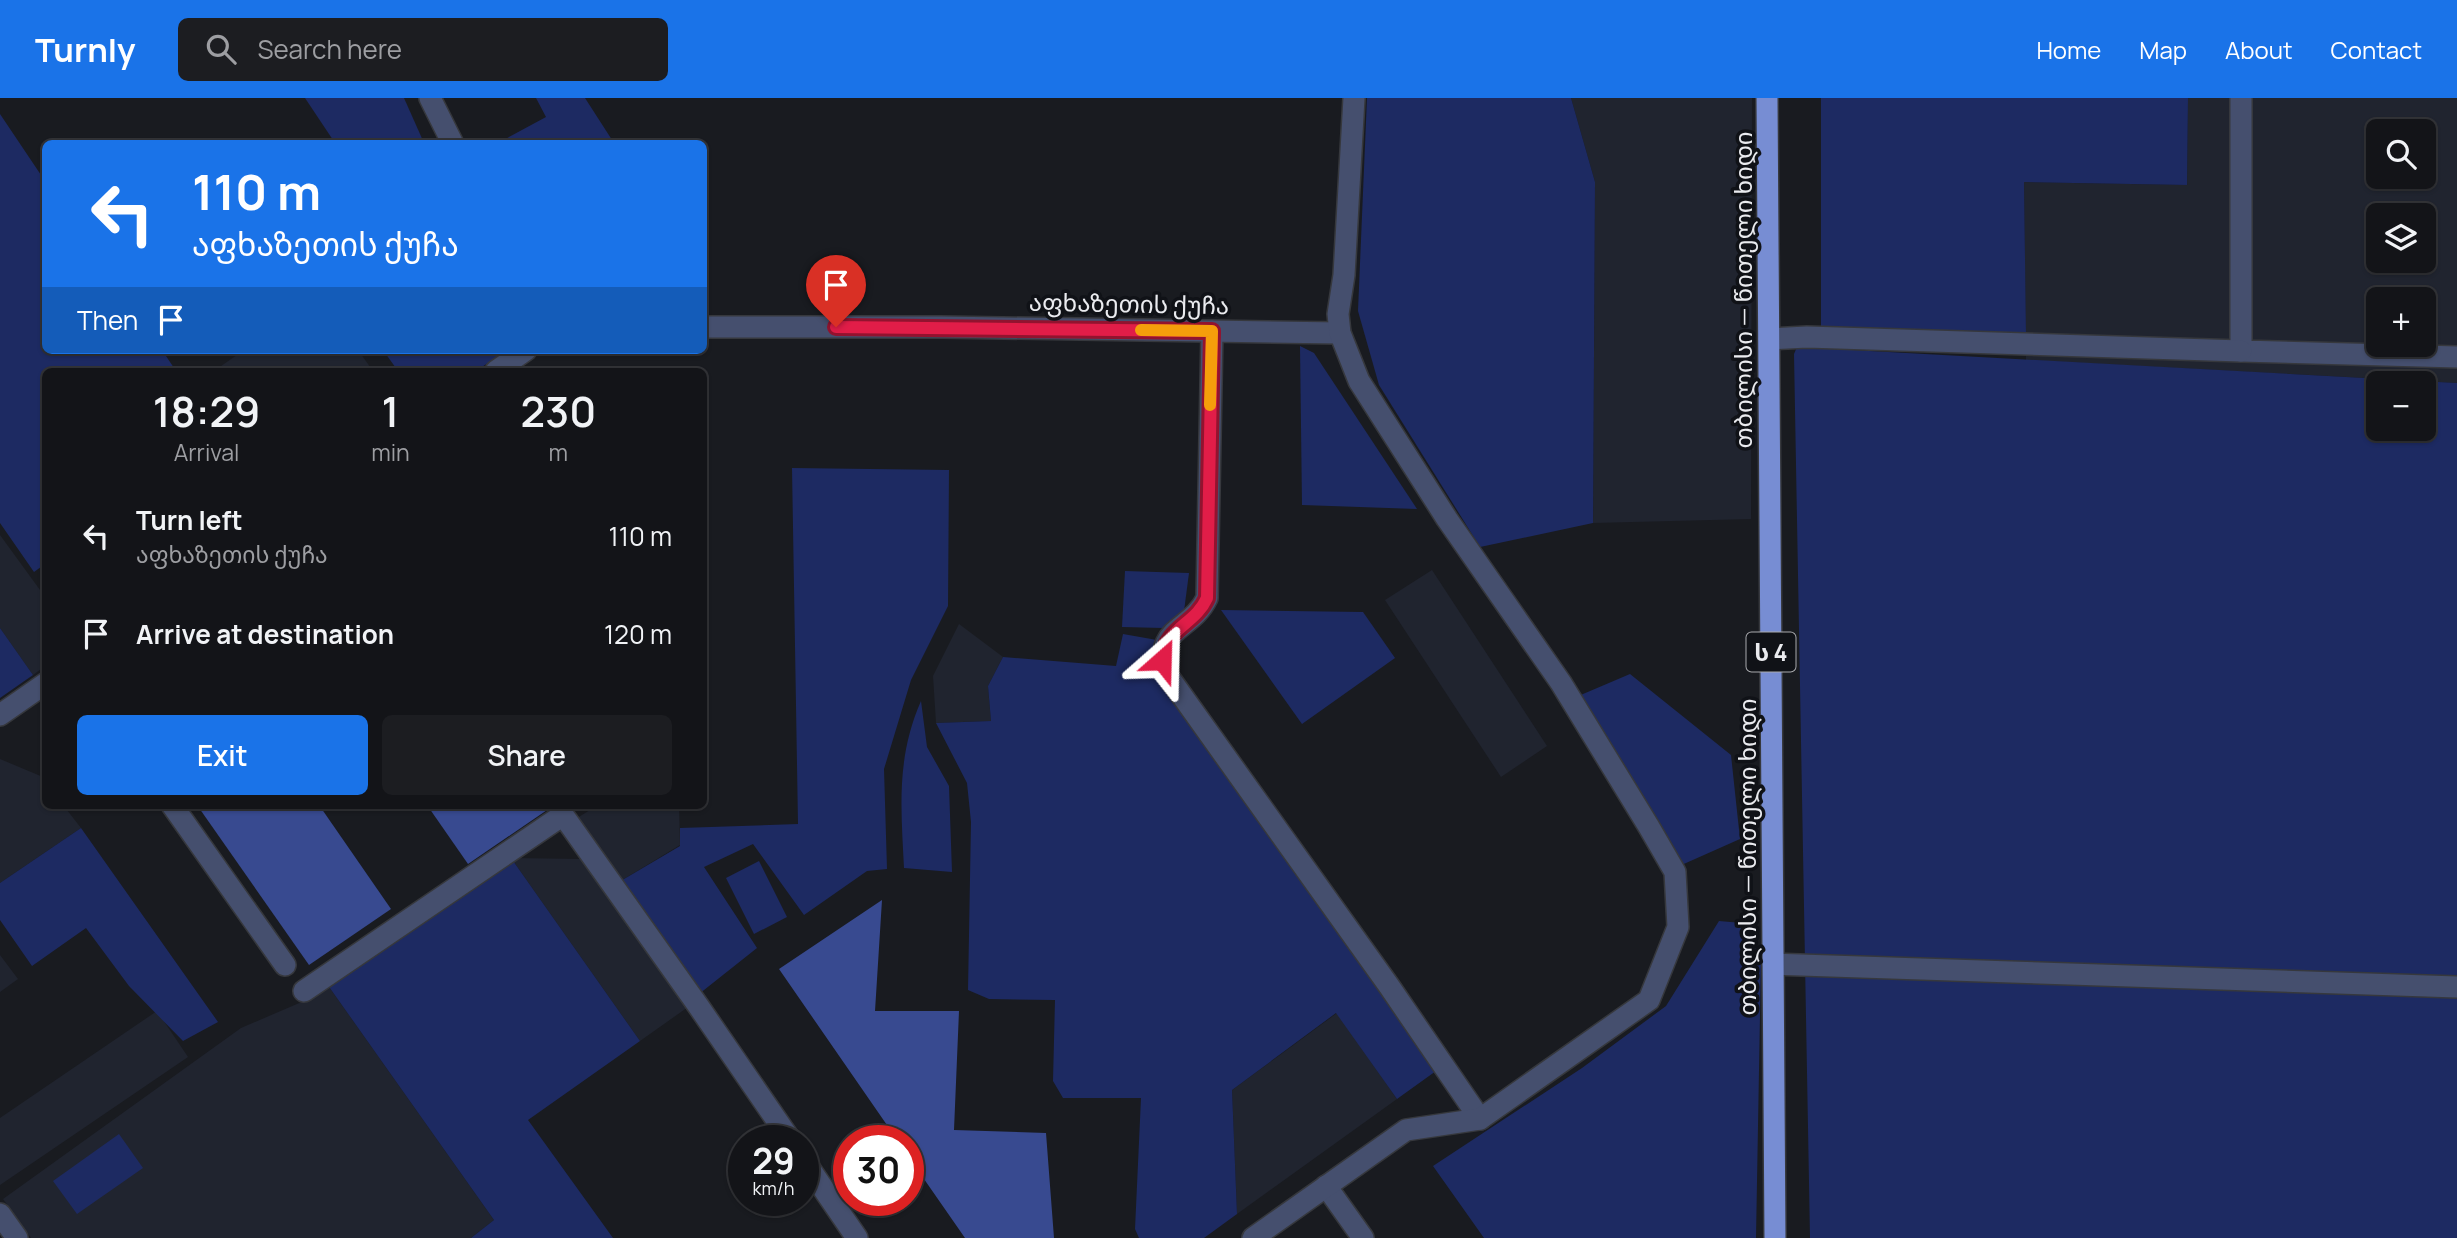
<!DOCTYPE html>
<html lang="en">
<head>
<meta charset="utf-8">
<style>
  :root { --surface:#131418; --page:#1c1d21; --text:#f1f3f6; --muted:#9d9ea2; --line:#323337; --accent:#1a73e8 }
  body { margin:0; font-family:Manrope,"Noto Sans Georgian",sans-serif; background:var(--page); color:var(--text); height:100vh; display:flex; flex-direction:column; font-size:26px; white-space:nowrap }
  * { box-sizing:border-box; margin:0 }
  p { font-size:23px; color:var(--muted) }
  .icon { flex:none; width:38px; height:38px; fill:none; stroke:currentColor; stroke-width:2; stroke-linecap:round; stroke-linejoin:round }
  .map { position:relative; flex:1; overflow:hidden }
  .details { position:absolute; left:42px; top:270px; width:665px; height:441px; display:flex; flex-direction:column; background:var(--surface); border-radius:10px; box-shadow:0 2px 5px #0004,0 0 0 2px var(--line) }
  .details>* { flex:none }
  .guide { position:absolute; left:42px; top:42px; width:665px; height:214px; border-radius:10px; box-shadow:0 2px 5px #0004,0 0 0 2px var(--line); background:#1a73e8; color:#fff; overflow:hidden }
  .controls { position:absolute; left:2366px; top:21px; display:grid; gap:14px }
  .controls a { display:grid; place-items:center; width:70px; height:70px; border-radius:10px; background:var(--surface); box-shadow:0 2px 5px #0004,0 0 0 2px var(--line); font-size:35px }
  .speed { position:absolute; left:728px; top:1027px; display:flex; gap:14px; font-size:35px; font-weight:700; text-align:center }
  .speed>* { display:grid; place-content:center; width:91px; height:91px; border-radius:50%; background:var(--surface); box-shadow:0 2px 5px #0004,0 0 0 2px var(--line); line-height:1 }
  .speed small { font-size:18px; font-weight:400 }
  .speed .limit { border:10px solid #d22; background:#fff; color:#111 }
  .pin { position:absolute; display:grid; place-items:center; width:60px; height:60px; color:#fff; margin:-72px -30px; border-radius:50% 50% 50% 0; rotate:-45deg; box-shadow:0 0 7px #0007 }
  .pin .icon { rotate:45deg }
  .me { position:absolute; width:77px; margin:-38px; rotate:25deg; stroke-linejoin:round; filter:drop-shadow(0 0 5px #0008) }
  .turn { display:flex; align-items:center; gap:24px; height:147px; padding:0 35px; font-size:32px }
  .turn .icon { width:91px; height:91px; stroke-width:2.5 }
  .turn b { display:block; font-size:49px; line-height:60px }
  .then { display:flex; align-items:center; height:66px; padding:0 35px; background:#0003; gap:14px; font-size:26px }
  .eta { display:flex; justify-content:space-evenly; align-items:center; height:119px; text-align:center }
  .eta b { font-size:42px; font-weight:600; line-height:49px }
  .primary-button { display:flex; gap:14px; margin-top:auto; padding:14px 35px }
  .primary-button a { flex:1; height:80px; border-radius:10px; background:var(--accent); color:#fff; font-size:28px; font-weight:600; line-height:80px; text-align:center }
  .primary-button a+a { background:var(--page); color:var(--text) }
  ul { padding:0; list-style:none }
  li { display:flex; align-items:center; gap:21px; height:98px; padding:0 35px }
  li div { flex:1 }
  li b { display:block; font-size:26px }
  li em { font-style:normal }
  header { display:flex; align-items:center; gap:42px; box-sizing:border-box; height:98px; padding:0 35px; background:var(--accent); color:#fff }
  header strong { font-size:33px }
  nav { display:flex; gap:38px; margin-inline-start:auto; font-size:24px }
  .search { width:490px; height:63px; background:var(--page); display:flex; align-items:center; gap:18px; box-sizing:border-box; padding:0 24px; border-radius:10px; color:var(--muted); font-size:26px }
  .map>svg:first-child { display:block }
</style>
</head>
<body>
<header>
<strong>Turnly</strong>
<div class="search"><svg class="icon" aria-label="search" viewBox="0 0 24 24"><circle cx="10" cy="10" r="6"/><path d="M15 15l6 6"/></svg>Search here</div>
<nav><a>Home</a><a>Map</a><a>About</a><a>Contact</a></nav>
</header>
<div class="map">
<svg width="2457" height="1140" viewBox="0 0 2457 1140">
  <rect width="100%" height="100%" fill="#191b20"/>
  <g fill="#20242f" fill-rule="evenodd">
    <path d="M1571 0H1752L1751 421 1593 425 1595 84Z"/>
    <path d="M2188 0H2457V285L2026 262 2024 84 2187 87ZM2378 33H2424V79H2378ZM2378 117H2424V163H2378ZM2378 201H2424V247H2378Z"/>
    <path d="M244 252H358L373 273H214Z"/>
    <path d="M0 437 40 492 45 489V568L33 577 0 530Z"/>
    <path d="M1432 472 1547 648 1501 679 1385 502Z"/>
    <path d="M959 526 1003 559 988 588 991 623 936 625 933 578Z"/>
    <path d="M0 661 43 679 45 683 46 707H63L81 730 0 785Z"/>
    <path d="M598 707H679L680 747 619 784 574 722Z"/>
    <path d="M511 760 582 761 688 909 640 943Z"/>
    <path d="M0 857 18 881 0 894Z"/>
    <path d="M327 886 494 1122 471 1140H31L3 1101 241 930 304 903Z"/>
    <path d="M157 913 188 959 0 1087V1020Z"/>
    <path d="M1337 915 1397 1001 1237 1116 1232 992Z"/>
  </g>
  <g fill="#1d2a62" fill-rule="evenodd">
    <path d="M305 0H404L424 45H335Z"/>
    <path d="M536 0H585L614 45H498L546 19Z"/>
    <path d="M1367 0H1571L1595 84 1593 425 1480 449 1379 287 1358 213Z"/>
    <path d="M1821 0H2188L2187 87 2024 84 2026 236 1821 229Z"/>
    <path d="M0 16 45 83 46 252H162L176 273H46L45 466 34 474 0 425Z"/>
    <path d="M1300 248 1314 255 1417 411 1302 407Z"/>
    <path d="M1797 249 2457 285V1140H1810L1794 256ZM2378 285H2424V331H2378Z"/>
    <path d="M383 252H507L476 273H398Z"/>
    <path d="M792 370 949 372 948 508 911 582 884 671 887 771 867 773 804 817 753 746 704 769 757 850 699 896 619 784 680 748V730L798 726Z"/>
    <path d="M1125 473 1189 475 1184 513 1163 530 1122 529Z"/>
    <path d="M1221 512 1363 514 1395 560 1302 626Z"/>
    <path d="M0 530 33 577 0 600Z"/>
    <path d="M1123 536 1157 542 1161 579 1436 973 1397 1001 1336 915 1232 992 1237 1116 1204 1140H1139L1135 1131 1141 1000H1063L1053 983 1055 902 989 901 968 892 971 724 967 685 936 625 991 623 988 588 1003 559 1116 568Z"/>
    <path d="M1630 576 1731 657 1740 741 1677 769 1642 740 1600 632 1576 599Z"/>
    <path d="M921 603 927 649 949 688 952 774 904 770C901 710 896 660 921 603Z"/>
    <path d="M81 730 218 924 183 943 129 888 86 830 32 868 0 822V785Z"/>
    <path d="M511 760 640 943 528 1022 613 1140H471L494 1122 327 886Z"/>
    <path d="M759 763 787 819 754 836 726 780Z"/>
    <path d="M1719 823 1742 825 1761 861 1756 1140H1484L1433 1068 1582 970 1666 908Z"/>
    <path d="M119 1036 143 1070 77 1116 53 1083Z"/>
  </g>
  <g fill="#384a90">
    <path d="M197 707H319L391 811 309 867Z"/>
    <path d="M427 707H548L550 710 468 766Z"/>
    <path d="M882 802 875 913H959L954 1032 1046 1035 1054 1140H965L908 1058V1043H898L779 871Z"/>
  </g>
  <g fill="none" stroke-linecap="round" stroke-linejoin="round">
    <defs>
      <g id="minor">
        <path d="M430 0 453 46"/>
        <path d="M2241 0V253L2457 259"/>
        <path d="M1212 233 1207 500C1191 534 1151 529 1168 578L1389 888 1480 1021"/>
        <path d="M1769 241 1807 239 2241 253"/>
        <path d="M172 707 285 867"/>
        <path d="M1773 866 2457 889"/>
        <path d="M304 893 563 717 699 909 791 1043"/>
        <path d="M803 1061 857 1140"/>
        <path d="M1326 1088 1363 1140"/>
        <path d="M0 1116 17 1140"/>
      </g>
      <g id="tertiary">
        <path d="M704 229H942L1340 235"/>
        <path d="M496 273 526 252"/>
        <path d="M0 617 46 585"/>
        <path d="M1253 1140 1406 1032 1480 1021 1649 902 1678 829 1675 774 1649 729 1561 585 1447 421 1359 283 1340 235 1338 216 1344 177 1354 0"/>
      </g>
      <path id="trunk" d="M1767 0 1775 1140"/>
    </defs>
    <use href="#minor" stroke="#36383d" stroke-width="24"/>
    <use href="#tertiary" stroke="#36383d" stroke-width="24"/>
    <use href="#trunk" stroke="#36383d" stroke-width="24"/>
    <use href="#minor" stroke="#454f6e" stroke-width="21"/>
    <use href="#tertiary" stroke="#454f6e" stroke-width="21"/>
    <use href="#trunk" stroke="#778dd3" stroke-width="21"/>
  </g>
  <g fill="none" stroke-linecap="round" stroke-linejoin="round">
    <defs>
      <path id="route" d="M836 229 1212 233 1207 500C1195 527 1166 529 1162 562"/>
    </defs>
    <use href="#route" stroke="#92132f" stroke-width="18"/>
    <use href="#route" stroke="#e11d48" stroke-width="12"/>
    <path stroke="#f59e0b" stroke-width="12" d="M1141 232 1212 233 1210 307"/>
  </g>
  <g text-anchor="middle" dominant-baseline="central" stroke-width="7" stroke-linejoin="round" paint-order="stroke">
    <rect fill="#101217" stroke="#a9aaae" stroke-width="2" x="1746.5" y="534.5" width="49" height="39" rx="5"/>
    <g font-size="23" font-weight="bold" fill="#eaebef">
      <text x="1771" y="554">ს 4</text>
    </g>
    <g font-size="24" fill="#eaebef" stroke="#101217">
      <text transform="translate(1742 192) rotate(-90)">თბილისი — წითელი ხიდი</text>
      <text transform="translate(1129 205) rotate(1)">აფხაზეთის ქუჩა</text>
      <text transform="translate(1746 759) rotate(-90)">თბილისი — წითელი ხიდი</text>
    </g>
  </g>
</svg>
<div class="controls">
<a><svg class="icon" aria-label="search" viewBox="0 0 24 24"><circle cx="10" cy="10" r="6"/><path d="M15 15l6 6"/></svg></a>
<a><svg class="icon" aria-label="layers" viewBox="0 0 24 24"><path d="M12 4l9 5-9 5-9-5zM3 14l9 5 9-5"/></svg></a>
<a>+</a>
<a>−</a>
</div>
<div class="speed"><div>29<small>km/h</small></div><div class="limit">30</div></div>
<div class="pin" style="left:836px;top:229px;background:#d93025"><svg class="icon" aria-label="arrive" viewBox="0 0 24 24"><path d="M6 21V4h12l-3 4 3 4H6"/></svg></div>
<svg class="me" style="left:1162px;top:562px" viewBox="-20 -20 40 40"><path d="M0-17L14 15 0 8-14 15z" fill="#e11d48" stroke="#fff" stroke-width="4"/></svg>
<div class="guide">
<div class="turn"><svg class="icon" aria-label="left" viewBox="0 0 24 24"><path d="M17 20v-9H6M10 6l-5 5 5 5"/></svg><div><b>110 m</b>აფხაზეთის ქუჩა</div></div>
<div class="then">Then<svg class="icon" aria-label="arrive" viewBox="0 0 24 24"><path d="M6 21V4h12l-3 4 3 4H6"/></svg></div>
</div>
<section class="details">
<div class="eta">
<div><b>18:29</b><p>Arrival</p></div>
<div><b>1</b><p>min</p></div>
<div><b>230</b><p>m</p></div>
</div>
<ul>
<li><svg class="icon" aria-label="left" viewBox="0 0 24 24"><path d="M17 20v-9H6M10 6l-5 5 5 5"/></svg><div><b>Turn left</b><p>აფხაზეთის ქუჩა</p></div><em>110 m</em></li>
<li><svg class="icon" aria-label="arrive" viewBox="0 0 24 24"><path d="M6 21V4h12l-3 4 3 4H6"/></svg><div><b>Arrive at destination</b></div><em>120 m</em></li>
</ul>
<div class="primary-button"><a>Exit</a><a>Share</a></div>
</section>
</div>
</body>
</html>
